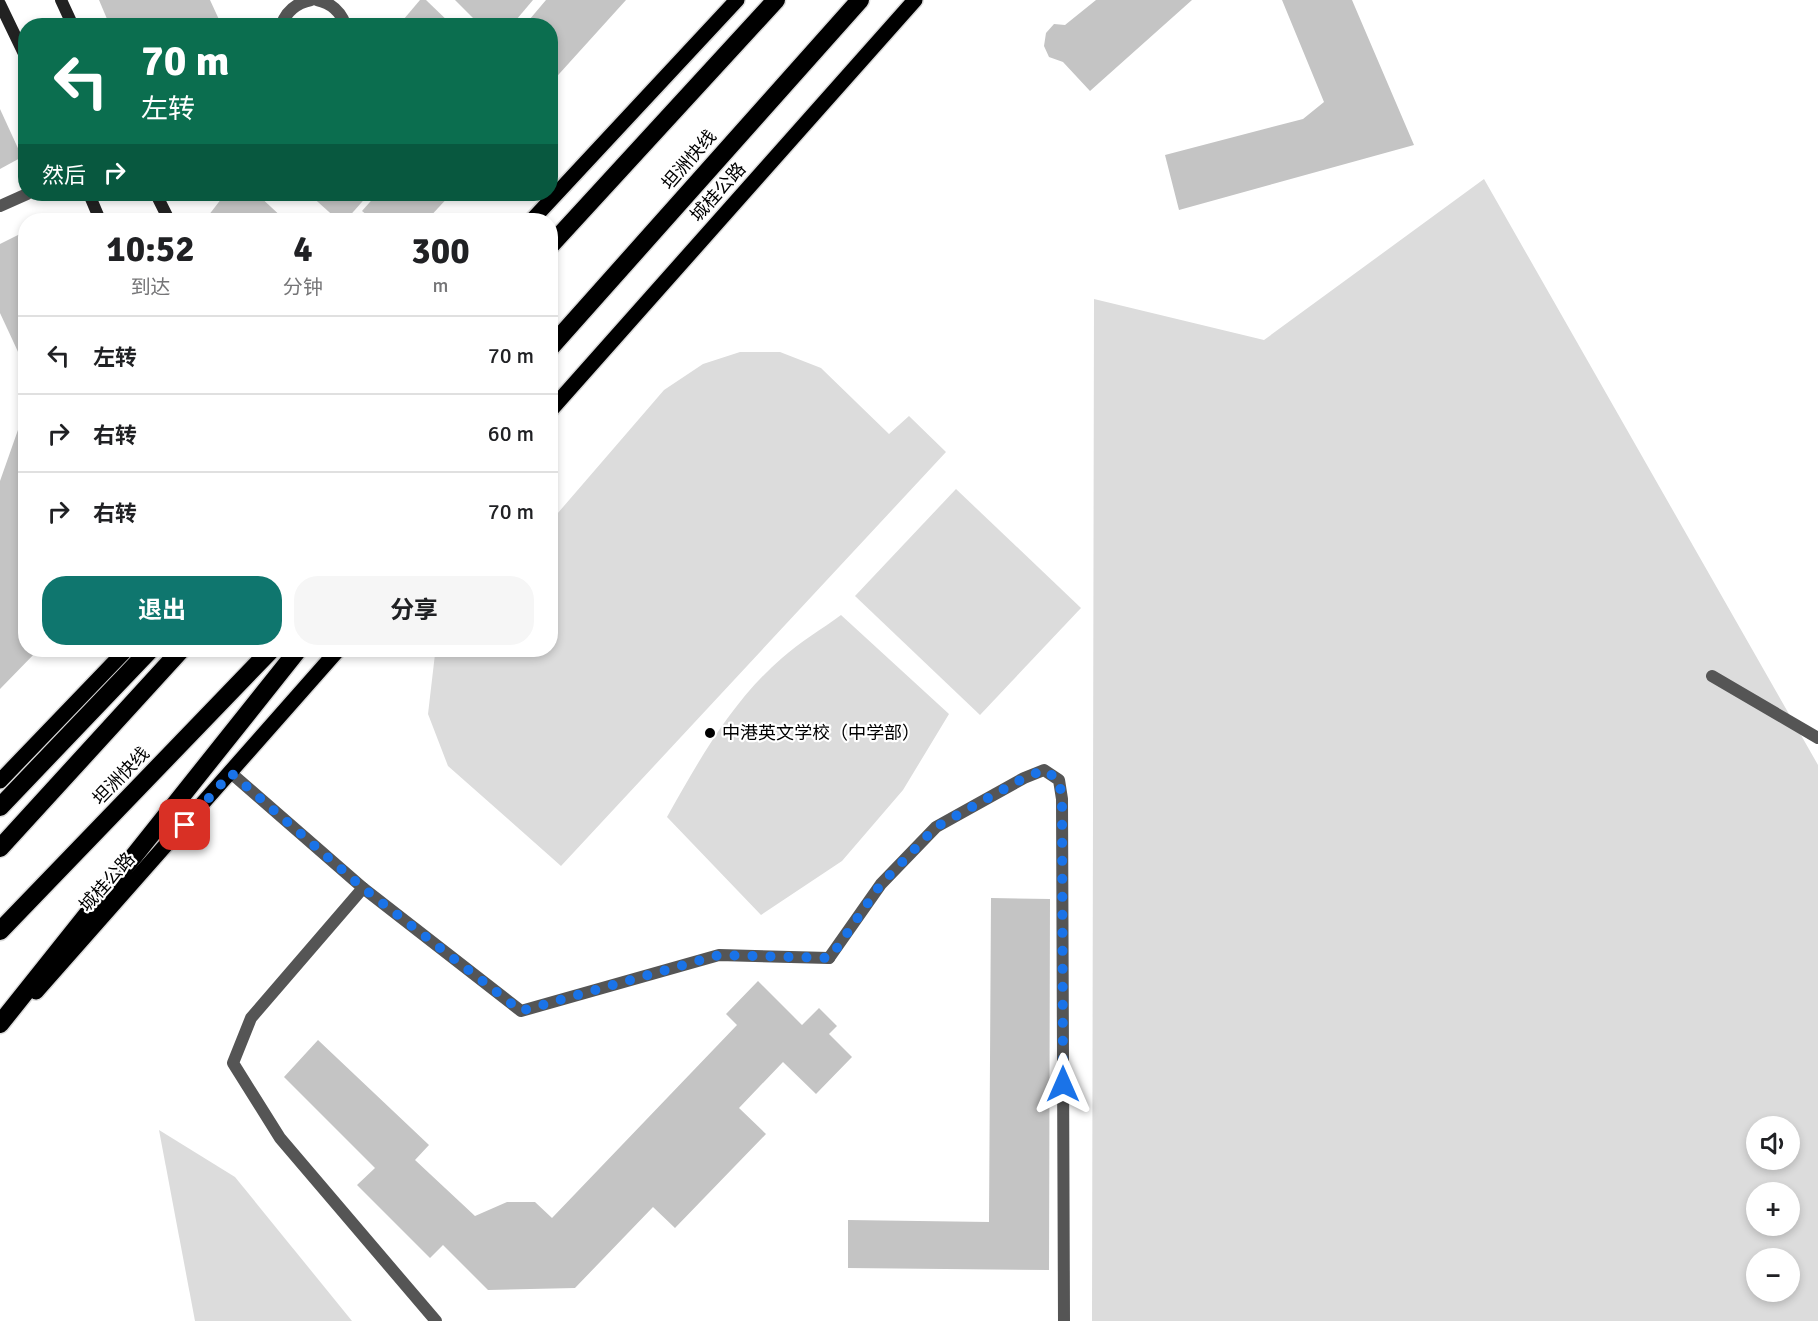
<!DOCTYPE html>
<html lang="zh">
<head>
<meta charset="utf-8">
<style>
  :root { --surface:#fff; --page:#f6f6f6; --text:#202124; --muted:#757577; --line:#e0e0e0; --accent:#0f766e }
  body { margin:0; font-family:Signika,"Noto Sans SC",sans-serif; background:var(--page); color:var(--text); height:100vh; display:flex; flex-direction:column; font-size:22px; white-space:nowrap }
  * { box-sizing:border-box; margin:0 }
  p { font-size:20px; color:var(--muted) }
  .icon { flex:none; width:33px; height:33px; fill:none; stroke:currentColor; stroke-width:2; stroke-linecap:round; stroke-linejoin:round }
  .map { position:relative; flex:1; overflow:hidden }
  .panel { position:absolute; left:18px; top:213px; width:540px; height:444px; display:flex; flex-direction:column; background:var(--surface); border-radius:24px; box-shadow:0 3px 9px #0003 }
  .panel>* { flex:none }
  .banner { position:absolute; left:18px; top:18px; width:540px; height:183px; border-radius:24px; box-shadow:0 3px 9px #0003; background:#0b6e4f; color:#fff; overflow:hidden }
  .tools { position:absolute; left:1746px; top:1116px; display:grid; gap:12px }
  .tools a { display:grid; place-items:center; width:54px; height:54px; border-radius:50%; background:var(--surface); box-shadow:0 3px 9px #0003; font-size:30px }
  .pin { position:absolute; display:grid; place-items:center; width:51px; height:51px; color:#fff; margin:-26px; border-radius:12px; box-shadow:0 3px 9px #0006 }
  .me { position:absolute; width:66px; margin:-33px; rotate:0deg; stroke-linejoin:round; filter:drop-shadow(0 0 4px #0008) }
  .turn { display:flex; align-items:center; gap:21px; height:126px; padding:0 24px; font-size:27px }
  .turn .icon { width:78px; height:78px; stroke-width:2.5 }
  .turn b { display:block; font-size:42px; line-height:51px }
  .then { display:flex; align-items:center; height:57px; padding:0 24px; background:#0003; gap:12px; font-size:22px }
  .eta { display:flex; justify-content:space-evenly; align-items:center; height:102px; text-align:center }
  .eta b { font-size:36px; font-weight:700; line-height:42px }
  .action { display:flex; gap:12px; margin-top:auto; padding:12px 24px }
  .action a { flex:1; height:69px; border-radius:24px; background:var(--accent); color:#fff; font-size:24px; font-weight:700; line-height:69px; text-align:center }
  .action a+a { background:var(--page); color:var(--text) }
  ul { padding:0; list-style:none }
  li { display:flex; align-items:center; gap:18px; height:78px; padding:0 24px; border-top:2px solid var(--line) }
  li div { flex:1 }
  li b { display:block; font-size:22px }
  li em { font-style:normal }
  .map>svg:first-child { display:block }
</style>
</head>
<body>
<div class="map">
<svg width="1818" height="1321" viewBox="0 0 1818 1321">
  <rect width="100%" height="100%" fill="#fff"/>
  <g fill="#dcdcdc" fill-rule="evenodd">
    <path d="M1484 179 1818 765V1321H1092L1094 299 1264 340ZM1756 1126H1790V1160H1756ZM1756 1192H1790V1226H1756ZM1756 1258H1790V1292H1756Z"/>
    <path d="M740 352H780L821 368 889 434 909 416 946 452 561 866 448 766 428 714 435 654 439 650H550L551 521 664 390 703 364Z"/>
    <path d="M956 489 1081 608 980 715 855 596Z"/>
    <path d="M841 615 949 714 903 790 842 861 761 915 667 817C699 760 732 701 782 658 800 642 822 629 841 615Z"/>
    <path d="M159 1130 235 1177 352 1321H195Z"/>
  </g>
  <g fill="#c4c4c4">
    <path d="M99 0H210L222 26H110Z"/>
    <path d="M420 0H426L453 26H398Z"/>
    <path d="M455 0H533L511 26H481Z"/>
    <path d="M546 0H626L550 84V26H524Z"/>
    <path d="M1096 0H1192L1090 91 1063 62 1049 57 1044 46 1046 33 1054 24 1065 25Z"/>
    <path d="M1282 0H1352L1414 145 1179 210 1165 155 1303 119 1324 102Z"/>
    <path d="M0 109 22 157 0 169Z"/>
    <path d="M225 194H257L285 220H205Z"/>
    <path d="M309 194H369L346 220H338Z"/>
    <path d="M377 194H451L427 220H373L362 211Z"/>
    <path d="M26 231V369L0 313V244Z"/>
    <path d="M25 410 26 650H38L0 689V481Z"/>
    <path d="M991 898 1050 899 1049 1270 848 1268V1220L989 1222Z"/>
    <path d="M758 981 802 1025 819 1008 837 1026 829 1034 852 1057 816 1094 783 1062 739 1108 766 1134 675 1228 653 1207 575 1288 488 1290 443 1245 430 1258 357 1185 375 1168 284 1077 318 1040 429 1145 415 1160 475 1216 507 1202H535L552 1218 737 1025 726 1014Z"/>
  </g>
  <g fill="none" stroke-linecap="round" stroke-linejoin="round">
    <defs>
      <g id="primary">
        <path d="M532 220 737 0"/>
        <path d="M550 411 915 0"/>
        <path d="M0 781 126 650"/>
        <path d="M36 992 338 650"/>
      </g>
      <g id="highway">
        <path d="M550 246 776 0"/>
        <path d="M550 348 860 0"/>
        <path d="M0 807 150 650"/>
        <path d="M0 848 181 650"/>
        <path d="M0 931 271 650"/>
        <path d="M0 1024 298 650"/>
      </g>
    </defs>
    <use href="#primary" stroke="#dbdbdb" stroke-width="18"/>
    <use href="#highway" stroke="#dbdbdb" stroke-width="21"/>
    <path stroke="#555" stroke-width="12" d="M363 888 521 1011 719 955 829 958"/>
    <g stroke="#555" stroke-width="12">
      <path d="M317 0C332 3 341 12 346 26"/>
      <path d="M281 26C286 11 296 3 311 0"/>
      <path d="M0 206 27 194"/>
      <path d="M1712 676 1818 738"/>
      <path d="M231 773 363 888 251 1018 233 1063 280 1138 436 1321"/>
      <path d="M829 958 881 884 936 827 1024 778 1044 770 1059 780 1062 799 1064 1321"/>
    </g>
    <g stroke="#222" stroke-width="12">
      <path d="M61 0 73 26"/>
      <path d="M0 4 26 58"/>
      <path d="M89 194 100 220"/>
      <path d="M156 194 169 220"/>
    </g>
    <use href="#primary" stroke="#000" stroke-width="15"/>
    <use href="#highway" stroke="#000" stroke-width="18"/>
  </g>
  <g fill="none" stroke-linecap="round" stroke-linejoin="round">
    <path stroke="#1a73e8" stroke-width="10" stroke-dasharray="0 18" d="M185 825 231 773 363 888 521 1011 719 955 830 958 881 884 936 827 1024 778 1044 770 1059 780 1062 799 1063 1084"/>
  </g>
  <circle fill="#000" stroke="#fff" stroke-width="2" cx="710" cy="733" r="6"/>
  <g text-anchor="middle" dominant-baseline="central" stroke-width="4.5" stroke-linejoin="round" paint-order="stroke">
    <g font-size="18" fill="#000" stroke="#fff">
      <text transform="translate(689 160) rotate(-49)">坦洲快线</text>
      <text transform="translate(718 192) rotate(-48)">城桂公路</text>
      <text transform="translate(121 776) rotate(-46)">坦洲快线</text>
      <text transform="translate(107 882) rotate(-48)">城桂公路</text>
    </g>
    <g font-size="18" fill="#000" stroke="#fff" text-anchor="start">
      <text x="722" y="733">中港英文学校（中学部）</text>
    </g>
  </g>
</svg>
<div class="tools">
<a><svg class="icon" aria-label="sound" viewBox="0 0 24 24"><path d="M4 9h4l5-4v14l-5-4H4zM17 9q2 3 0 6"/></svg></a>
<a>+</a>
<a>−</a>
</div>
<div class="pin" style="left:185px;top:825px;background:#d93025"><svg class="icon" aria-label="arrive" viewBox="0 0 24 24"><path d="M6 21V4h12l-3 4 3 4H6"/></svg></div>
<svg class="me" style="left:1063px;top:1084px" viewBox="-20 -20 40 40"><path d="M0-17L14 15 0 8-14 15z" fill="#1a73e8" stroke="#fff" stroke-width="4"/></svg>
<div class="banner">
<div class="turn"><svg class="icon" aria-label="left" viewBox="0 0 24 24"><path d="M17 20v-9H6M10 6l-5 5 5 5"/></svg><div><b>70 m</b>左转</div></div>
<div class="then">然后<svg class="icon" aria-label="right" viewBox="0 0 24 24"><path d="M7 20v-9h11M14 6l5 5-5 5"/></svg></div>
</div>
<section class="panel">
<div class="eta">
<div><b>10:52</b><p>到达</p></div>
<div><b>4</b><p>分钟</p></div>
<div><b>300</b><p>m</p></div>
</div>
<ul>
<li><svg class="icon" aria-label="left" viewBox="0 0 24 24"><path d="M17 20v-9H6M10 6l-5 5 5 5"/></svg><div><b>左转</b></div><em>70 m</em></li>
<li><svg class="icon" aria-label="right" viewBox="0 0 24 24"><path d="M7 20v-9h11M14 6l5 5-5 5"/></svg><div><b>右转</b></div><em>60 m</em></li>
<li><svg class="icon" aria-label="right" viewBox="0 0 24 24"><path d="M7 20v-9h11M14 6l5 5-5 5"/></svg><div><b>右转</b></div><em>70 m</em></li>
</ul>
<div class="action"><a>退出</a><a>分享</a></div>
</section>
</div>
</body>
</html>
